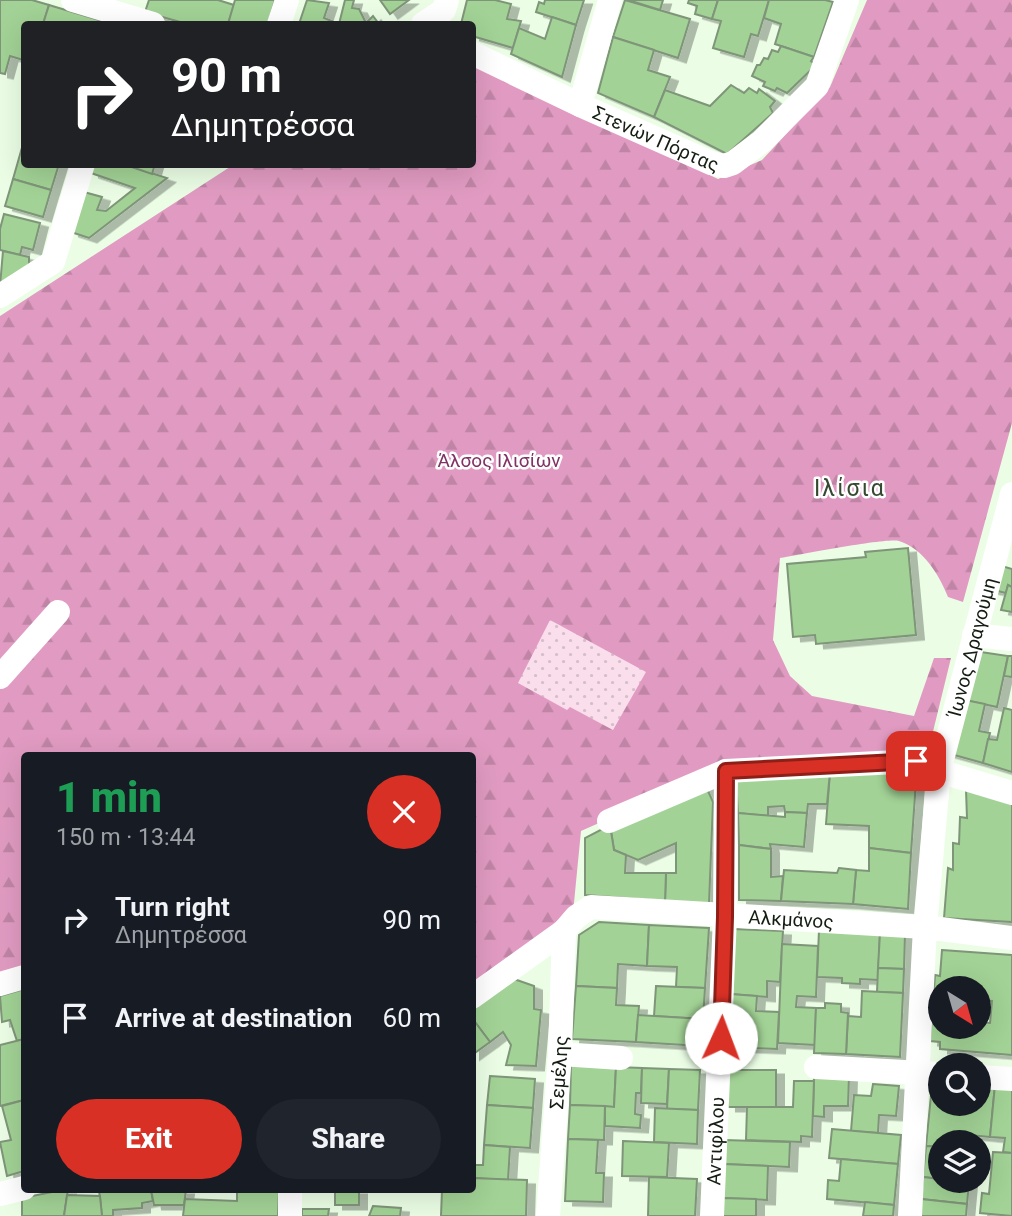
<!DOCTYPE html>
<html lang="en">
<head>
<meta charset="utf-8">
<style>
  :root { --surface:#171b24; --page:#20242c; --text:#f1f3f6; --muted:#9ea1a6; --accent:#d93025 }
  body { margin:0; font-family:Roboto,sans-serif; background:var(--page); color:var(--text); height:100vh; display:flex; flex-direction:column; font-size:26px; white-space:nowrap }
  * { box-sizing:border-box; margin:0 }
  p { font-size:23px; color:var(--muted) }
  .icon { flex:none; width:38px; height:38px; fill:none; stroke:currentColor; stroke-width:2; stroke-linecap:round; stroke-linejoin:round }
  .map { position:relative; flex:1; overflow:hidden }
  .details { position:absolute; left:21px; top:752px; width:455px; height:441px; display:flex; flex-direction:column; background:var(--surface); border-radius:7px; box-shadow:0 7px 28px #0002 }
  .details>* { flex:none }
  .hud { position:absolute; left:21px; top:21px; width:455px; height:147px; border-radius:7px; box-shadow:0 7px 28px #0002; background:#202124; color:#fff; overflow:hidden }
  .needle { width:46px; rotate:143deg }
  .tools { position:absolute; left:928px; top:976px; display:grid; gap:14px }
  .tools a { display:grid; place-items:center; width:63px; height:63px; border-radius:50%; background:var(--surface); box-shadow:0 7px 28px #0002; font-size:35px }
  .pin { position:absolute; display:grid; place-items:center; width:60px; height:60px; color:#fff; margin:-30px; border-radius:14px; box-shadow:0 4px 10px #0006 }
  .me { position:absolute; width:77px; margin:-38px; rotate:2deg; stroke-linejoin:round; filter:drop-shadow(0 0 5px #0008) }
  .turn { display:flex; align-items:center; gap:24px; height:147px; padding:0 35px; font-size:32px }
  .turn .icon { width:91px; height:91px; stroke-width:2.5 }
  .turn b { display:block; font-size:49px; line-height:60px }
  .round { display:grid; place-items:center; flex:none; width:74px; height:74px; border-radius:37px; background:var(--page) }
  .head { display:flex; align-items:center; justify-content:space-between; height:119px; padding:0 35px }
  h1 { font-size:42px; font-weight:800; line-height:52px; color:#1e9e55 }
  .action { display:flex; gap:14px; margin-top:auto; padding:14px 35px }
  .action a { flex:1; height:80px; border-radius:42px; background:var(--accent); color:#fff; font-size:28px; font-weight:800; line-height:80px; text-align:center }
  .action a+a { background:var(--page); color:var(--text) }
  ul { padding:0; list-style:none }
  li { display:flex; align-items:center; gap:21px; height:98px; padding:0 35px }
  li div { flex:1 }
  li b { display:block; font-size:26px }
  li em { font-style:normal }
  .map>svg:first-child { display:block }
</style>
</head>
<body>
<div class="map">
<svg width="1012" height="1216" viewBox="0 0 1012 1216">
  <defs>
    <pattern id="forest-firs" width="22" height="20" patternUnits="userSpaceOnUse" patternTransform="scale(1.75)"><rect width="22" height="20" fill="#e19bc2"/><path d="M5 1l3.5 6h-7zM16 11l3.5 6h-7z" fill="#c085a6"/></pattern>
    <pattern id="park-dots" width="8" height="8" patternUnits="userSpaceOnUse" patternTransform="scale(1.75)"><rect width="8" height="8" fill="#fadeec"/><path d="M2 2h.1M6 6h.1" fill="none" stroke="#d5bec9" stroke-width="1.8" stroke-linecap="round"/></pattern>
    <filter id="shadow"><feDropShadow dx="8" dy="4.5" stdDeviation="0" flood-color="#0004"/></filter>
  </defs>
  <rect width="100%" height="100%" fill="#ebfee5"/>
  <path fill="url(#forest-firs)" d="M867 0H1012V423L963 602 948 597C939 575 924 549 899 541 889 537 798 555 780 558L773 640 790 676 812 696 914 716 934 658H951L928 752 804 758 723 768 581 831 573 913 473 986 472 756H24V969L0 976V316L233 165 472 164 473 62 718 179 762 160 830 87Z"/>
  <path fill="url(#park-dots)" d="M550 620 646 672 613 730 570 707 567 710 518 683Z"/>
  <g fill="#a2d295" stroke="#7f9579" stroke-width="2" fill-rule="evenodd" filter="url(#shadow)">
    <path d="M0 0H32L49 5 43 24H24L23 60 10 56 5 74 0 73Z"/>
    <path d="M149 0H218L234 5 228 24H187L145 12Z"/>
    <path d="M235 0H275L268 24H228Z"/>
    <path d="M307 0 329 3 324 18 339 24H299Z"/>
    <path d="M345 0H354L352 8 359 9 366 23 373 16 379 24H339Z"/>
    <path d="M380 0H409L390 14Z"/>
    <path d="M467 0H495L511 4 507 19 521 21 513 48 472 36V24H461Z"/>
    <path d="M545 0H584L576 25 536 12 539 2 544 4Z"/>
    <path d="M625 0 690 19 678 58 613 37Z"/>
    <path d="M628 0H663L660 10Z"/>
    <path d="M689 0H718L712 19 695 14 697 6 688 3Z"/>
    <path d="M718 0H769L758 36 751 34 744 57 713 48 721 21 712 19Z"/>
    <path d="M769 0H825L833 2 814 57 775 44 781 24 764 18Z"/>
    <path d="M49 5 106 22 105 24H43Z"/>
    <path d="M552 17 576 25 562 77 511 54 519 28 545 39Z"/>
    <path d="M613 37 654 50 648 70 670 77 654 117 598 93Z"/>
    <path d="M781 46 814 57 811 61 816 65 787 93 777 88 775 91 763 86 765 82 752 76 757 65H760L764 58 768 59 772 50 778 52Z"/>
    <path d="M731 85 744 93 749 88 757 93 759 89 775 101 770 107 773 113 727 154 654 117 665 90 710 106Z"/>
    <path d="M23 144H24V164H59L51 190 13 179Z"/>
    <path d="M94 164H123L167 178 89 238 71 232 84 192 102 197 97 210 106 211 135 188 91 173Z"/>
    <path d="M123 164H155L152 174Z"/>
    <path d="M13 179 51 190 43 217 5 206Z"/>
    <path d="M4 214 40 223 33 250 22 247 20 255 0 250V229Z"/>
    <path d="M3 251 29 257V267L0 286Z"/>
    <path d="M908 548 916 635 816 644 815 635 793 637 787 564 866 557 865 552Z"/>
    <path d="M995 564 1012 569V587L1008 585 1006 593 989 589Z"/>
    <path d="M1008 585 1012 587V612L1001 610Z"/>
    <path d="M974 651 1008 656 997 707 960 699Z"/>
    <path d="M1008 656H1012V677L1004 676Z"/>
    <path d="M960 699 985 704 979 731 990 733 983 763 947 753Z"/>
    <path d="M1004 708 1012 710V772L983 763 988 739 997 740Z"/>
    <path d="M917 767 911 853 869 848V826L826 824 830 772Z"/>
    <path d="M830 772 827 804H808L807 813 785 812 784 806 768 807V816L738 813 736 779Z"/>
    <path d="M704 782 713 802 709 904 665 901 666 873H676V843L638 860 614 850 610 825Z"/>
    <path d="M966 790 1012 804V922L944 918 948 868 953 870V843L959 844 960 817 967 818Z"/>
    <path d="M785 812 807 813 804 847 770 844 771 849 739 845 738 813 785 817Z"/>
    <path d="M610 825 614 850 626 855 625 873H666L665 901 585 895V838Z"/>
    <path d="M739 845 771 849V877L783 876 781 901 739 900Z"/>
    <path d="M869 848 911 853 908 909 853 904 856 870 869 871Z"/>
    <path d="M839 868 856 870 853 904 781 901 784 870 837 873Z"/>
    <path d="M599 922 649 925 647 966 618 964 617 988 576 986 579 935Z"/>
    <path d="M649 925 709 928 705 988 676 987 677 967 647 966Z"/>
    <path d="M733 929 783 931 780 982 767 981V997L730 994Z"/>
    <path d="M819 930 880 933 878 980 860 979V984L842 983V978L817 977Z"/>
    <path d="M880 933 905 934 904 969 878 968Z"/>
    <path d="M782 944 818 946 816 997 797 996 796 1007 816 1008 815 1045 778 1043Z"/>
    <path d="M942 950 1012 955V1055L940 1049V1042L930 1041 935 975 940 976ZM940 989H978V1017L980 1000 992 1001 990 1023 978 1022V1027H940Z"/>
    <path d="M878 968 904 969 903 993 877 992Z"/>
    <path d="M514 979 534 986V1009L541 1010 536 1066 506 1065 511 1045 503 1032 490 1042 472 1018V1009Z"/>
    <path d="M576 986 617 988 616 1005 639 1006 636 1042 572 1039Z"/>
    <path d="M656 986 705 988 703 1019 654 1016Z"/>
    <path d="M24 989V1039L17 1041 10 1020 2 1022 0 996Z"/>
    <path d="M862 991 903 993 900 1057 846 1054 848 1016 861 1017Z"/>
    <path d="M730 994 757 996 756 1011 779 1012 777 1049 728 1047Z"/>
    <path d="M825 1003 841 1004V1012L848 1013 846 1054 814 1053 816 1008H825Z"/>
    <path d="M638 1015 703 1019 701 1046 636 1042Z"/>
    <path d="M472 1018 490 1042 472 1055Z"/>
    <path d="M24 1039V1100L0 1106V1045Z"/>
    <path d="M571 1065 616 1067 614 1107 570 1105Z"/>
    <path d="M616 1067 642 1068 641 1093H636L635 1114 641 1115 640 1128 605 1126V1106L614 1107Z"/>
    <path d="M642 1068 669 1069 667 1104 641 1103Z"/>
    <path d="M669 1069 700 1070 698 1110 667 1109Z"/>
    <path d="M727 1070H776V1107H728Z"/>
    <path d="M814 1075 849 1076 848 1106H824V1117L813 1116Z"/>
    <path d="M490 1076 535 1079 533 1108 487 1105Z"/>
    <path d="M794 1081H814L812 1137 801 1136V1142L746 1140 747 1107H793Z"/>
    <path d="M978 1083 995 1085 990 1137 970 1135 969 1143H940V1147L926 1146 932 1085 940 1086V1104H978Z"/>
    <path d="M873 1084 899 1086 896 1116 879 1115 878 1133 851 1131 854 1095 871 1096Z"/>
    <path d="M995 1085 1012 1086V1153L1003 1152 1005 1138 990 1137Z"/>
    <path d="M24 1100V1171L7 1176 0 1142 11 1140 2 1106Z"/>
    <path d="M487 1105 533 1108 530 1148 484 1145Z"/>
    <path d="M570 1105 605 1106 604 1140 568 1139Z"/>
    <path d="M655 1108 698 1110 697 1144 654 1142Z"/>
    <path d="M832 1129 901 1135 898 1164 829 1158Z"/>
    <path d="M568 1139 598 1140 596 1173H604L603 1202 565 1201Z"/>
    <path d="M724 1140 790 1142 789 1167 723 1164Z"/>
    <path d="M623 1141 669 1143 667 1177 622 1176Z"/>
    <path d="M484 1145 510 1147 508 1180 472 1178V1165H483Z"/>
    <path d="M926 1146 940 1147V1179L923 1177Z"/>
    <path d="M993 1152 1012 1153V1216L980 1213 982 1193 989 1194Z"/>
    <path d="M841 1159 898 1164 894 1205 827 1199 828 1180 839 1181Z"/>
    <path d="M723 1164 768 1166 767 1200 722 1198Z"/>
    <path d="M649 1177 697 1179 695 1216H648Z"/>
    <path d="M923 1177 940 1179V1181L969 1182 967 1204 921 1199Z"/>
    <path d="M472 1178 527 1180 526 1216H441L442 1190H472Z"/>
    <path d="M62 1190H68L64 1216H22V1198Z"/>
    <path d="M99 1190H151L153 1201 142 1203V1208L113 1210V1216H102Z"/>
    <path d="M151 1190H186L184 1205H154Z"/>
    <path d="M237 1190H279L278 1216H183L185 1199 237 1201Z"/>
    <rect x="335" y="1190" width="24" height="15"/>
    <path d="M67 1195 100 1196 102 1216H64Z"/>
    <path d="M722 1198 756 1199V1216H722Z"/>
    <path d="M921 1199 967 1204 966 1216H919Z"/>
    <path d="M865 1202 894 1205 893 1216H863Z"/>
    <path d="M373 1206 401 1208 400 1216H369Z"/>
    <path d="M302 1209H329L328 1216H302Z"/>
  </g>
  <g fill="none" stroke-linecap="round" stroke-linejoin="round">
    <g stroke="#fff" stroke-width="24">
      <path d="M73 0 153 24"/>
      <path d="M279 24 287 0"/>
      <path d="M423 24 444 10 447 0"/>
      <path id="s1" d="M472 53 580 105 711 163 724 166 733 163 762 141 817 86 847 0"/>
      <path d="M580 105 610 0"/>
      <path d="M0 296 53 262 83 164"/>
      <path d="M974 635 1012 639"/>
      <path d="M0 677 58 612"/>
      <path d="M609 821 726 771 916 761 939 771 1012 793"/>
      <path d="M0 984 24 977"/>
      <path id="s2" d="M472 997 564 931 576 917 591 907 925 927 1012 938"/>
      <path d="M560 1054 621 1058"/>
      <path d="M816 1067 940 1074"/>
      <path d="M978 1077 1012 1079"/>
      <path d="M0 1194 24 1188"/>
      <path d="M290 1216V1190"/>
      <path id="s3" d="M548 1216 560 1054 564 931"/>
      <path id="s4" d="M712 1216 725 917 726 771"/>
      <path id="s5" d="M910 1216 925 927 939 771 1012 494"/>
    </g>
  </g>
  <g fill="none" stroke-linecap="round" stroke-linejoin="round">
    <defs>
      <path id="route" d="M721 1038 725 917 726 771 916 761"/>
    </defs>
    <use href="#route" stroke="#8d1f18" stroke-width="18"/>
    <use href="#route" stroke="#d93025" stroke-width="12"/>
  </g>
  <g text-anchor="middle" dominant-baseline="central" stroke-width="5" stroke-linejoin="round" paint-order="stroke">
    <g font-size="19" fill="#141d12" stroke="#fff">
      <text stroke="none"><textPath href="#s1" startOffset="203">Στενών Πόρτας</textPath></text>
      <text stroke="none"><textPath href="#s5" startOffset="574">Ίωνος Δραγούμη</textPath></text>
      <text stroke="none"><textPath href="#s2" startOffset="350">Αλκμάνος</textPath></text>
      <text stroke="none"><textPath href="#s3" startOffset="144">Σεμέλης</textPath></text>
      <text stroke="none"><textPath href="#s4" startOffset="75">Αντιφίλου</textPath></text>
    </g>
    <g font-size="19" fill="#823164" stroke="#fff">
      <text x="499" y="460">Άλσος Ιλισίων</text>
    </g>
    <g font-size="23" letter-spacing="2" fill="#354930" stroke="#fff">
      <text x="850" y="488">Iλίσια</text>
    </g>
  </g>
</svg>
<div class="tools">
<a><svg class="needle" viewBox="-14 -14 28 28"><path d="M0-13l5 13h-10z" fill="#e53935"/><path d="M0 13l5-13h-10z" fill="#9ea1a6"/></svg></a>
<a><svg class="icon" aria-label="search" viewBox="0 0 24 24"><circle cx="10" cy="10" r="6"/><path d="M15 15l6 6"/></svg></a>
<a><svg class="icon" aria-label="layers" viewBox="0 0 24 24"><path d="M12 4l9 5-9 5-9-5zM3 14l9 5 9-5"/></svg></a>
</div>
<div class="pin" style="left:916px;top:761px;background:#d93025"><svg class="icon" aria-label="arrive" viewBox="0 0 24 24"><path d="M6 21V4h12l-3 4 3 4H6"/></svg></div>
<svg class="me" style="left:721px;top:1038px" viewBox="-20 -20 40 40"><circle r="19" fill="#fff"/><path d="M0-13L10 11 0 6-10 11z" fill="#d93025"/></svg>
<div class="hud">
<div class="turn"><svg class="icon" aria-label="right" viewBox="0 0 24 24"><path d="M7 20v-9h11M14 6l5 5-5 5"/></svg><div><b>90 m</b>Δημητρέσσα</div></div>
</div>
<section class="details">
<div class="head"><div><h1>1 min</h1><p>150 m · 13:44</p></div><a class="round" style="background:#d93025;color:#fff"><svg class="icon" aria-label="close" viewBox="0 0 24 24"><path d="M6 6l12 12M18 6L6 18"/></svg></a></div>
<ul>
<li><svg class="icon" aria-label="right" viewBox="0 0 24 24"><path d="M7 20v-9h11M14 6l5 5-5 5"/></svg><div><b>Turn right</b><p>Δημητρέσσα</p></div><em>90 m</em></li>
<li><svg class="icon" aria-label="arrive" viewBox="0 0 24 24"><path d="M6 21V4h12l-3 4 3 4H6"/></svg><div><b>Arrive at destination</b></div><em>60 m</em></li>
</ul>
<div class="action"><a>Exit</a><a>Share</a></div>
</section>
</div>
</body>
</html>
